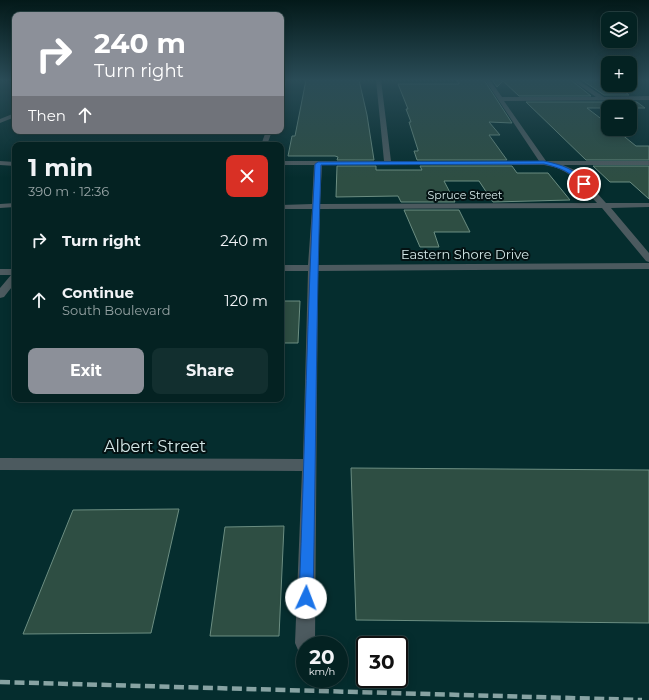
<!DOCTYPE html>
<html lang="en">
<head>
<meta charset="utf-8">
<style>
  :root { --surface:#042222; --page:#122f2f; --text:#f1f3f6; --muted:#97a4a5; --line:#253f40; --accent:#8c9099 }
  body { margin:0; font-family:Montserrat,sans-serif; background:var(--page); color:var(--text); height:100vh; display:flex; flex-direction:column; font-size:15px; white-space:nowrap }
  * { box-sizing:border-box; margin:0 }
  p { font-size:13px; color:var(--muted) }
  .icon { flex:none; width:22px; height:22px; fill:none; stroke:currentColor; stroke-width:2; stroke-linecap:round; stroke-linejoin:round }
  .map { position:relative; flex:1; overflow:hidden }
  .panel { position:absolute; left:12px; top:142px; width:272px; height:260px; display:flex; flex-direction:column; background:var(--surface); border-radius:8px; box-shadow:0 2px 10px #0003,0 0 0 1px var(--line) }
  .panel>* { flex:none }
  .hud { position:absolute; left:12px; top:12px; width:272px; height:122px; border-radius:8px; box-shadow:0 2px 10px #0003,0 0 0 1px var(--line); background:#8c9099; color:#fff; overflow:hidden }
  .buttons { position:absolute; left:601px; top:12px; display:grid; gap:8px }
  .buttons a { display:grid; place-items:center; width:36px; height:36px; border-radius:8px; background:var(--surface); box-shadow:0 2px 10px #0003,0 0 0 1px var(--line); font-size:20px }
  .speed { position:absolute; left:296px; top:636px; display:flex; gap:8px; font-size:20px; font-weight:700; text-align:center }
  .speed>* { display:grid; place-content:center; width:52px; height:52px; border-radius:50%; background:var(--surface); box-shadow:0 2px 10px #0003,0 0 0 1px var(--line); line-height:1 }
  .speed small { font-size:10px; font-weight:400 }
  .speed .limit { border:2px solid #111; border-radius:6px; background:#fff; color:#111 }
  .pin { position:absolute; display:grid; place-items:center; width:34px; height:34px; color:#fff; margin:-17px; border:2px solid #fff; border-radius:50%; box-shadow:0 1px 4px #0007 }
  .me { position:absolute; width:44px; margin:-22px; rotate:2deg; stroke-linejoin:round; filter:drop-shadow(0 0 3px #0008) }
  .turn { display:flex; align-items:center; gap:14px; height:84px; padding:0 16px; font-size:18px }
  .turn .icon { width:52px; height:52px; stroke-width:2.5 }
  .turn b { display:block; font-size:28px; line-height:34px }
  .then { display:flex; align-items:center; height:38px; padding:0 16px; background:#0003; gap:8px; font-size:15px }
  .round { display:grid; place-items:center; flex:none; width:42px; height:42px; border-radius:8px; background:var(--page) }
  .head { display:flex; align-items:center; justify-content:space-between; height:68px; padding:0 16px }
  h1 { font-size:24px; font-weight:700; line-height:30px }
  .cta { display:flex; gap:8px; margin-top:auto; padding:8px 16px }
  .cta a { flex:1; height:46px; border-radius:8px; background:var(--accent); color:#fff; font-size:16px; font-weight:700; line-height:46px; text-align:center }
  .cta a+a { background:var(--page); color:var(--text) }
  ul { padding:0; list-style:none }
  li { display:flex; align-items:center; gap:12px; height:60px; padding:0 16px }
  li div { flex:1 }
  li b { display:block; font-size:15px }
  li em { font-style:normal }
  .map>svg:first-child { display:block }
</style>
</head>
<body>
<div class="map">
<svg width="649" height="700" viewBox="0 0 649 700">
  <rect width="100%" height="100%" fill="#052d2e"/>
  <g fill="#2e4e43" stroke="#6c8e82">
    <path d="M306 80H359L367 115 374 160H337L338 157 335 156H288L292 136H295Z"/>
    <path d="M457 80H484L512 123 489 122 500 135H489L507 160H417L414 151H418V150L409 122H411L406 109H408L398 84H459Z"/>
    <path d="M492 80H571L591 96H519L503 81 497 87Z"/>
    <path d="M582 80H608V85H617L629 95H604Z"/>
    <path d="M526 102H637L645 108H587L608 124V129H615L636 146H649V160H586Z"/>
    <path d="M337 166H376V170H422L420 166H512L517 173H548L570 200 493 202 479 181H444L455 202H401L398 196 336 197Z"/>
    <path d="M593 166H649V199L630 182H610Z"/>
    <path d="M404 210H459L470 232H434L439 247H420Z"/>
    <path d="M281 301H300L298 343H281Z"/>
    <path d="M351 468 649 470V623L356 620Z"/>
    <path d="M179 509 151 633 23 634 73 510Z"/>
    <path d="M284 526 279 636H210L225 527Z"/>
  </g>
  <g fill="none" stroke-linecap="round" stroke-linejoin="round">
    <g fill="#4c5a5f" fill-rule="evenodd">
      <path d="M282 80H287L284 92 281 94Z"/>
      <path d="M376 80H381L391 161H539L485 80H490L502 97H596L572 80H578L604 97 649 96V100L504 101 546 161H649V165H563L577 171 606 203H649V207L611 208 649 253V262L646 261 602 208 320 209 318 265 649 263V269L318 271 315 643 314 645H305V653L298 650 295 643 302 471 0 470V458L303 459 308 271H281V265H308L312 209H281V205L312 204 314 165H281V161H384ZM322 165H544C571 169 580 184 597 203L320 204Z"/>
      <path d="M15 113V117L0 123V119Z"/>
      <path d="M266 131H272L267 145H261Z"/>
      <path d="M0 161 15 162V166L0 165Z"/>
      <path d="M15 203V207L0 208V204Z"/>
      <path d="M0 269H15V283L4 297 0 298V288L11 275H0Z"/>
    </g>
    <path stroke="#88a3a3" stroke-width="4.5" stroke-dasharray="10 4.5" stroke-linecap="butt" d="M0 682 642 700"/>
  </g>
  <linearGradient id="sky" x2="0" y2="1"><stop stop-color="#031919"/><stop offset="0.45" stop-color="#2a4c57"/><stop offset="1" stop-color="#2a4c57" stop-opacity="0"/></linearGradient>
  <rect width="649" height="178" fill="url(#sky)"/>
  <path fill="#1a73e8" stroke="#114b97" d="M544 161C563 165 575 169 587 184L582 185C571 172 561 168 544 164L321 165C316 310 316 454 313 598L311 603 306 605 301 603 299 598C305 453 307 308 315 164L318 162Z"/>
  <g text-anchor="middle" dominant-baseline="central" stroke-width="4" stroke-linejoin="round" paint-order="stroke">
    <g font-size="11" fill="#d4e8e8" stroke="#041213">
      <text x="465" y="195">Spruce Street</text>
    </g>
    <g font-size="13" fill="#d4e8e8" stroke="#041213">
      <text x="465" y="254">Eastern Shore Drive</text>
    </g>
    <g font-size="16" fill="#d4e8e8" stroke="#041213">
      <text x="155" y="446">Albert Street</text>
    </g>
  </g>
</svg>
<div class="buttons">
<a><svg class="icon" aria-label="layers" viewBox="0 0 24 24"><path d="M12 4l9 5-9 5-9-5zM3 14l9 5 9-5"/></svg></a>
<a>+</a>
<a>−</a>
</div>
<div class="speed"><div>20<small>km/h</small></div><div class="limit">30</div></div>
<div class="pin" style="left:584px;top:184px;background:#d93025"><svg class="icon" aria-label="arrive" viewBox="0 0 24 24"><path d="M6 21V4h12l-3 4 3 4H6"/></svg></div>
<svg class="me" style="left:306px;top:598px" viewBox="-20 -20 40 40"><circle r="19" fill="#fff"/><path d="M0-13L10 11 0 6-10 11z" fill="#1a73e8"/></svg>
<div class="hud">
<div class="turn"><svg class="icon" aria-label="right" viewBox="0 0 24 24"><path d="M7 20v-9h11M14 6l5 5-5 5"/></svg><div><b>240 m</b>Turn right</div></div>
<div class="then">Then<svg class="icon" aria-label="ahead" viewBox="0 0 24 24"><path d="M12 20V5M6 11l6-6 6 6"/></svg></div>
</div>
<section class="panel">
<div class="head"><div><h1>1 min</h1><p>390 m · 12:36</p></div><a class="round" style="background:#d93025;color:#fff"><svg class="icon" aria-label="close" viewBox="0 0 24 24"><path d="M6 6l12 12M18 6L6 18"/></svg></a></div>
<ul>
<li><svg class="icon" aria-label="right" viewBox="0 0 24 24"><path d="M7 20v-9h11M14 6l5 5-5 5"/></svg><div><b>Turn right</b></div><em>240 m</em></li>
<li><svg class="icon" aria-label="ahead" viewBox="0 0 24 24"><path d="M12 20V5M6 11l6-6 6 6"/></svg><div><b>Continue</b><p>South Boulevard</p></div><em>120 m</em></li>
</ul>
<div class="cta"><a>Exit</a><a>Share</a></div>
</section>
</div>
</body>
</html>
